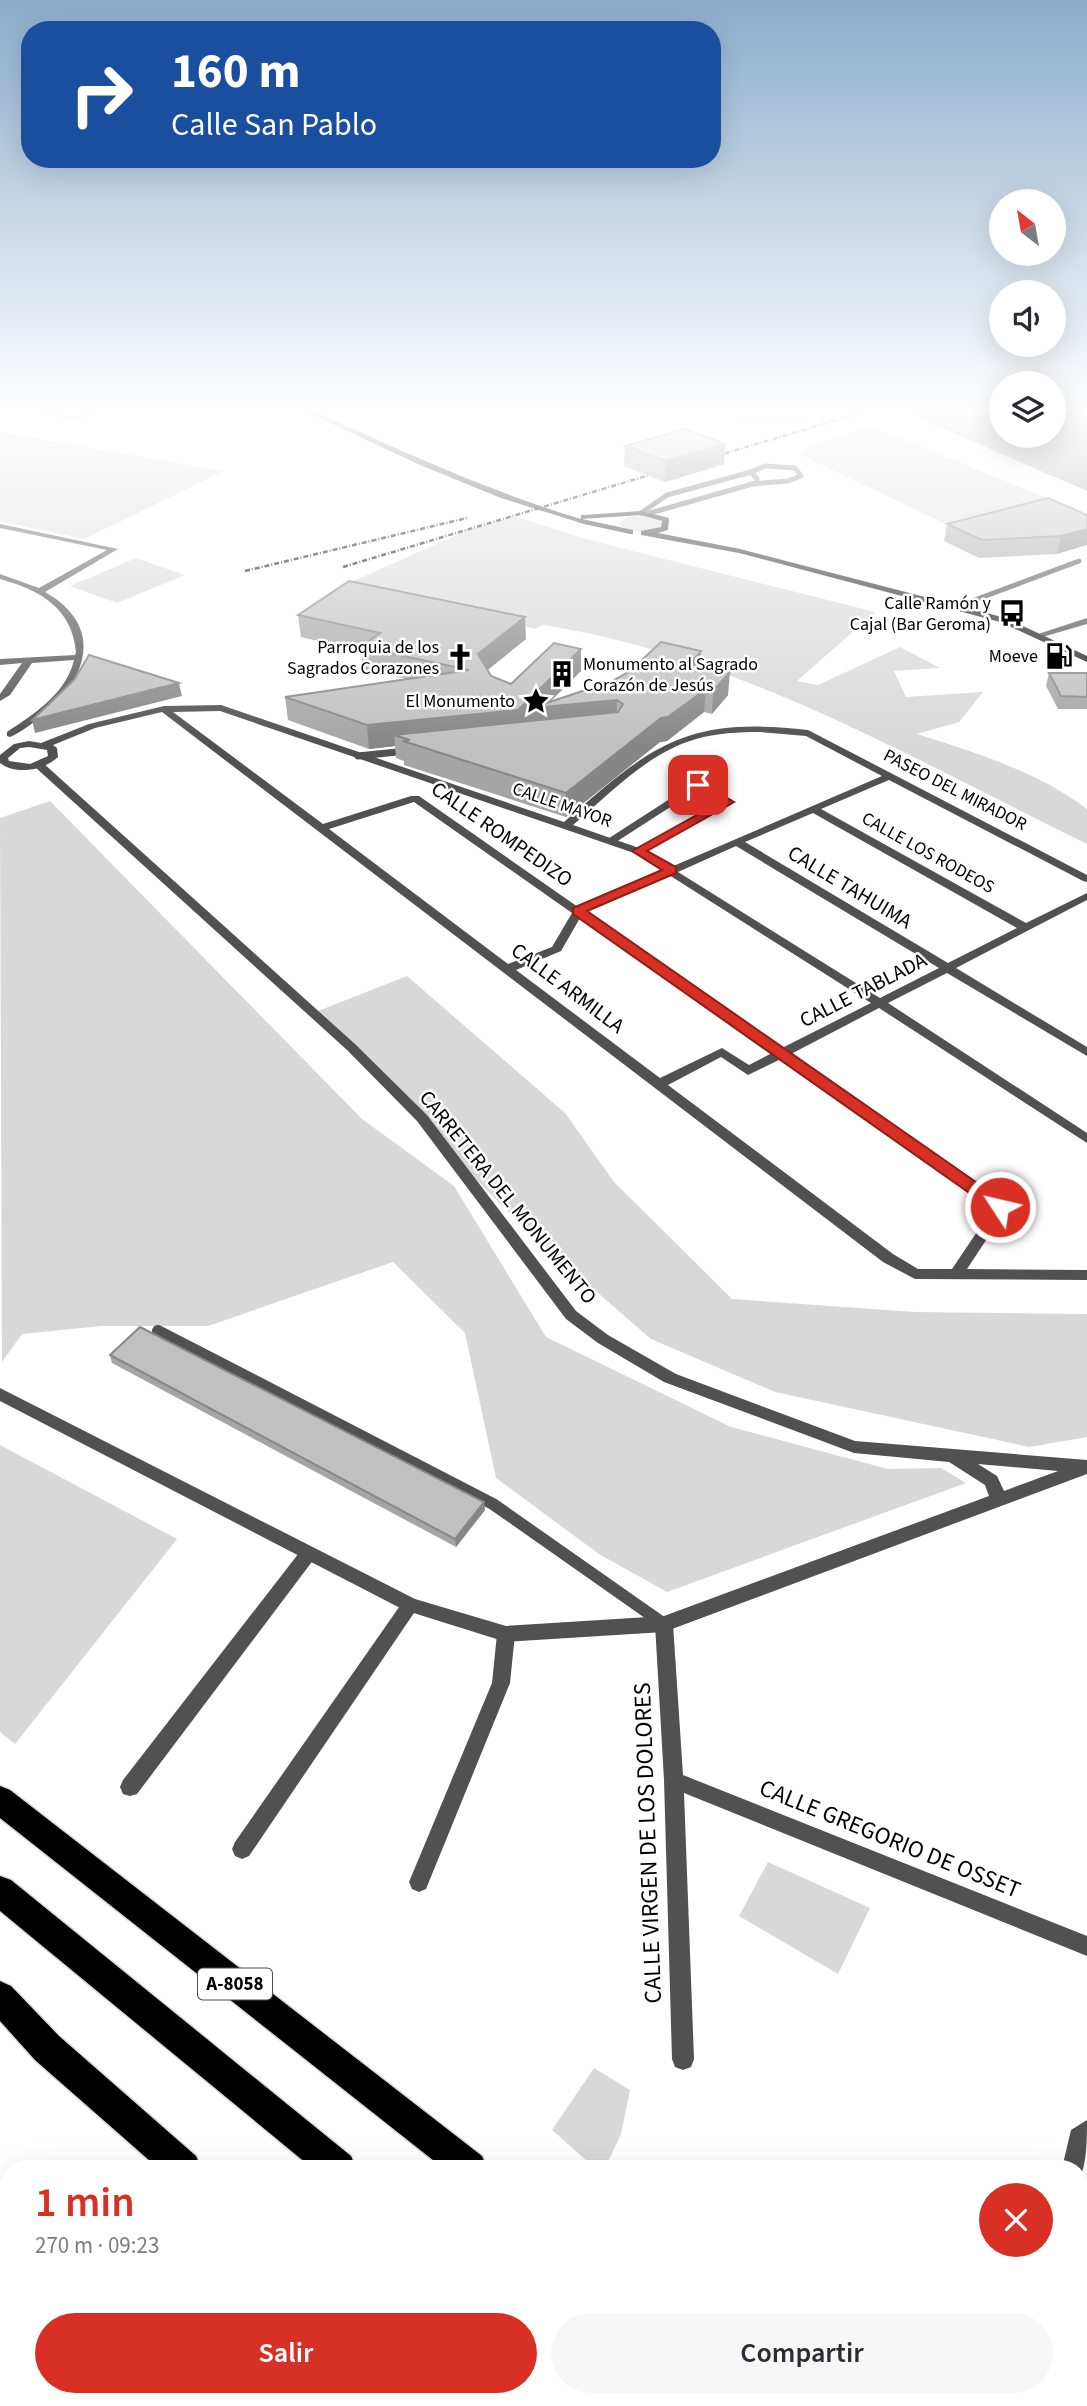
<!DOCTYPE html>
<html lang="es">
<head>
<meta charset="utf-8">
<style>
  :root { --surface:#fff; --page:#f7f7f7; --text:#2b2b33; --muted:#7c7c81; --accent:#d93025 }
  body { margin:0; font-family:"Source Sans 3",sans-serif; background:var(--page); color:var(--text); height:100vh; display:flex; flex-direction:column; font-size:26px; white-space:nowrap }
  * { box-sizing:border-box; margin:0 }
  p { font-size:23px; color:var(--muted) }
  .icon { flex:none; width:38px; height:38px; fill:none; stroke:currentColor; stroke-width:2; stroke-linecap:round; stroke-linejoin:round }
  .map { position:relative; flex:1; overflow:hidden }
  .side { position:absolute; left:0px; top:2160px; width:1088px; height:247px; display:flex; flex-direction:column; background:var(--surface); border-radius:28px 28px 0 0; box-shadow:0 7px 28px #0002 }
  .side>* { flex:none }
  .hud { position:absolute; left:21px; top:21px; width:700px; height:147px; border-radius:28px; box-shadow:0 7px 28px #0002; background:#1a4fa0; color:#fff; overflow:hidden }
  .needle { width:46px; rotate:329deg }
  .tools { position:absolute; left:989px; top:189px; display:grid; gap:14px }
  .tools a { display:grid; place-items:center; width:77px; height:77px; border-radius:50%; background:var(--surface); box-shadow:0 7px 28px #0002; font-size:35px }
  .pin { position:absolute; display:grid; place-items:center; width:60px; height:60px; color:#fff; margin:-30px; border-radius:14px; box-shadow:0 4px 10px #0006 }
  .me { position:absolute; width:77px; margin:-38px; rotate:305deg; stroke-linejoin:round; filter:drop-shadow(0 0 5px #0008) }
  .turn { display:flex; align-items:center; gap:24px; height:147px; padding:0 35px; font-size:32px }
  .turn .icon { width:91px; height:91px; stroke-width:2.5 }
  .turn b { display:block; font-size:49px; line-height:60px }
  .round { display:grid; place-items:center; flex:none; width:74px; height:74px; border-radius:37px; background:var(--page) }
  .summary { display:flex; align-items:center; justify-content:space-between; height:119px; padding:0 35px }
  h1 { font-size:42px; font-weight:600; line-height:52px; color:var(--accent) }
  .button { display:flex; gap:14px; margin-top:auto; padding:14px 35px }
  .button a { flex:1; height:80px; border-radius:42px; background:var(--accent); color:#fff; font-size:28px; font-weight:600; line-height:80px; text-align:center }
  .button a+a { background:var(--page); color:var(--text) }
  .map>svg:first-child { display:block }
</style>
</head>
<body>
<div class="map">
<svg width="1087" height="2406" viewBox="0 0 1087 2406">
  <rect width="100%" height="100%" fill="#fff"/>
  <g fill="#d8d8d8">
    <path d="M722 409H836L799 420 748 423Z"/>
    <path d="M871 426 1071 508 1045 515 950 526 803 456 807 448Z"/>
    <path d="M0 432 224 471 84 539 0 521Z"/>
    <path d="M641 515 659 519 662 524C651 534 629 534 619 523L627 517Z"/>
    <path d="M516 517 593 541 875 612 797 681 818 685 900 647 940 668 894 671 906 697 983 692 959 722 917 734C977 753 1036 771 1087 809V844C915 760 733 653 542 625L536 629 342 586 468 530Z"/>
    <path d="M136 558 185 575 117 603 70 586Z"/>
    <path d="M50 801 362 1119 454 1186 546 1337 731 1427 888 1469 941 1468 966 1483 667 1592 599 1554 496 1478 465 1333 393 1262 208 1326H101L22 1334 2 1362 0 818Z"/>
    <path d="M407 976 565 1113 614 1182 732 1299 915 1312 1087 1314V1437L1029 1447 775 1392 651 1339 530 1234 313 1013Z"/>
    <path d="M0 1445 177 1539 15 1744 0 1732Z"/>
    <path d="M768 1862 870 1908 838 1974 739 1916Z"/>
    <path d="M594 2068 630 2090 621 2134 605 2168H595L552 2130Z"/>
  </g>
  <path fill="#9f9f9f" d="M898 409H1001V436H1054V409H1087V491Z"/>
  <g fill="none" stroke-linecap="round" stroke-linejoin="round">
    <g stroke="#d9d9d9" stroke-width="33" stroke-dasharray="33 17" stroke-linecap="butt">
      <path d="M621 2398 632 2406"/>
      <path d="M766 2398 777 2406"/>
    </g>
    <defs>
      <g id="motorway">
        <path d="M0 1786 10 1790 482 2156 487 2168H443L0 1818Z"/>
        <path d="M0 1876 11 1880 351 2156 356 2168H312L0 1911Z"/>
        <path d="M0 1981 11 1986 59 2036 196 2156 201 2168H158L35 2060 0 2021Z"/>
        <path d="M431 2398H475L479 2406H434Z"/>
      </g>
    </defs>
    <use href="#motorway" stroke="#dbdbdb" stroke-width="3"/>
    <g stroke="#515151" stroke-width="5">
      <path d="M750 484 788 481 801 476 795 468 765 466 751 472 757 479"/>
      <path d="M641 513 667 495 751 472"/>
      <path d="M650 513 756 483"/>
      <path d="M956 607 1079 561"/>
    </g>
    <g stroke="#515151" stroke-width="7">
      <path d="M358 756 407 751"/>
      <path d="M611 841 698 785 729 802 638 851"/>
    </g>
    <path stroke="#515151" stroke-width="12" d="M158 1331 493 1504 664 1624"/>
    <g fill="#515151" fill-rule="evenodd">
      <path d="M308 1547 314 1549 317 1554 314 1559 137 1794 130 1796 123 1794 120 1787 123 1780 302 1549Z"/>
      <path d="M410 1597 416 1600 419 1605 416 1610 249 1856 242 1859 235 1856 232 1849 235 1842 404 1600Z"/>
    </g>
    <g fill="#515151" fill-rule="evenodd">
      <path d="M17 409C36 409 53 415 72 416 85 416 97 409 110 409L75 420Z"/>
      <path d="M0 524 118 549 45 592C105 626 88 679 42 716 32 723 22 732 10 737L7 736V732C34 714 66 694 74 660L32 663 10 695 0 701V694L22 663 0 665V659L75 655 76 652C72 608 40 590 0 579V574L39 588 107 550 0 528Z"/>
      <path d="M1087 618V624L1039 638 1035 635Z"/>
      <path d="M221 705 564 822C652 745 686 716 808 730L1087 875V882L1083 881 889 780 821 809 1026 923 1087 893V900L956 968 1087 1047V1056L947 973 888 1003 1087 1133V1143L879 1008 791 1054 1006 1204 1008 1207 967 1269 1087 1270V1280L915 1279 883 1262 162 712 95 728 53 745 57 748 58 757C43 771 16 775 0 763V755L14 744 29 741 41 743 89 724 164 706ZM220 711 634 853 662 871 578 907 419 796H411L323 824 173 712ZM760 732 806 736 882 776 671 867 642 849 573 825C610 794 647 753 696 739 716 733 739 732 760 732ZM29 747 47 750 48 756 30 764 9 761 8 758 20 748ZM414 802 572 913 552 947 508 964 329 829ZM813 813 1017 928 948 963 745 842ZM736 846 939 968 880 998 678 872ZM669 875 871 1003 782 1048 586 912ZM580 918 772 1053 749 1065 722 1048 660 1078 516 970 561 951ZM721 1057 748 1075 781 1059 993 1208 952 1269H918L893 1254 668 1085Z"/>
      <path d="M664 1616 670 1618 673 1624 683 1775 1087 1936V1956L684 1793 694 2059 691 2067 683 2070 675 2067 672 2059 664 1780 655 1624 658 1618Z"/>
      <path d="M506 1626 512 1628 515 1634 510 1683 426 1889 419 1892 412 1889 409 1882 492 1683 497 1634 500 1628Z"/>
      <path d="M1087 2120C1087 2137 1087 2164 1080 2177V2168H1062L1071 2130Z"/>
      <path d="M1080 2277 1087 2280V2307L1080 2304Z"/>
      <path d="M67 2398H96L92 2406H63Z"/>
    </g>
    <path fill="#515151" fill-rule="evenodd" d="M35 763H43L355 1044 427 1115 576 1311 608 1335 676 1374 855 1441 1087 1460V1474L664 1632 506 1642 404 1610 0 1401V1388L415 1599 506 1626 664 1616 989 1496 985 1485 949 1462 854 1453 664 1382 598 1343 566 1319 417 1121 347 1050 35 767ZM978 1464 1058 1471 1004 1491 997 1476Z"/>
    <path fill="#1e1e1e" fill-rule="evenodd" d="M300 409H309C398 449 487 491 581 519V515H584L641 511 669 518 668 530 658 533 740 549 1006 618 1087 656V662L1000 622 739 553 641 535V531L661 527 662 521 641 515 582 519 633 530V534H630L584 524 501 498 420 465Z"/>
    <use href="#motorway" fill="#000" fill-rule="evenodd"/>
    <g stroke="#000" stroke-width="2.5" stroke-dasharray="5 2 1 2" stroke-linecap="butt">
      <path d="M706 459 874 409"/>
      <path d="M343 567 666 470"/>
      <path d="M245 571 467 518"/>
    </g>
  </g>
  <g fill="#a5a5a5">
    <path d="M625 446 724 464 665 482 624 466Z"/>
    <path d="M1087 515 1057 554 979 558 944 541 947 524Z"/>
    <path d="M298 615 526 639 487 670 491 676 511 684 581 649V671L549 702 700 666 728 695 712 714 704 712 667 741 660 742 566 817 404 765V761L396 758 395 746 369 749 288 720 285 697 407 679 363 670 361 651 301 637Z"/>
    <path d="M1049 673H1087V709H1058L1046 686Z"/>
    <path d="M110 1355 485 1510 456 1547 112 1363Z"/>
  </g>
  <g fill="#868686">
    <path d="M725 444 724 464 665 482 666 461Z"/>
    <path d="M1087 529V545L1057 554 1061 536Z"/>
    <path d="M525 617 526 639 479 677 478 654Z"/>
    <path d="M581 649V671L545 707 617 700 616 723 532 732V719L518 733 410 740 394 735 395 746 369 749 367 725 518 710Z"/>
    <path d="M701 651 699 674 690 664Z"/>
    <path d="M730 672 728 695 712 714 713 691Z"/>
    <path d="M179 683 182 696 35 733 32 720Z"/>
    <path d="M706 689 704 712 667 741 660 742 566 817V793L661 718Z"/>
    <path d="M484 1502 485 1510 456 1547 455 1539Z"/>
  </g>
  <g fill="#c0c0c0" stroke="#868686" stroke-width="2">
    <path d="M685 429 725 444 666 461 625 446Z"/>
    <path d="M1048 498 1087 515V529L1061 536 982 540 947 524Z"/>
    <path d="M349 581 525 617 478 654 491 676 511 684 554 643 581 649 518 710 367 725 285 697 469 670 361 647 380 633 298 615Z"/>
    <path d="M661 642 701 651 690 664 730 672 713 691 706 689 668 717 661 718 566 793 403 741 410 740 394 735 618 712 623 704 617 700 532 708 612 681 630 671Z"/>
    <path d="M89 655 179 683 32 720 74 680Z"/>
    <path d="M1049 673H1087V697L1061 696Z"/>
    <path d="M140 1327 484 1502 455 1539 110 1355Z"/>
  </g>
  <linearGradient id="sky" x2="0" y2="1"><stop stop-color="#8baccb"/><stop offset="0.55" stop-color="#fff"/><stop offset="1" stop-color="#fff" stop-opacity="0"/></linearGradient>
  <rect width="1087" height="746" fill="url(#sky)"/>
  <path fill="#d93025" stroke="#8d1f18" stroke-width="2" d="M698 782 734 802 647 851 676 867V873L587 911 1006 1203V1211H995L573 914V908L662 870 632 851 720 802 694 787V783Z"/>
  <defs>
    <symbol id="bus-bare" viewBox="-9 -9 18 18"><path d="M-5-6H5V4H4V6H2V4H-2V6H-4V4H-5ZM-3.5-4V0h7V-4ZM-3.5 1.2v1.5H-2V1.2ZM2 1.2v1.5H3.5V1.2Z" fill="#000" stroke="#fff" stroke-width="2.5" paint-order="stroke"/></symbol>
    <symbol id="fuel-bare" viewBox="-9 -9 18 18"><path d="M-5.5-6h7V0h2V4h1.3V-2.5L3-4.5l.8-.8L6-3V5H2.5V1h-1V6h-7ZM-4.2-4.7v3.2H.2V-4.7Z" fill="#000" stroke="#fff" stroke-width="2.5" paint-order="stroke"/></symbol>
    <symbol id="church-bare" viewBox="-9 -9 18 18"><path d="M-1.2-6h2.4v3.5h3.3v2.4h-3.3V6h-2.4V-.1h-3.3v-2.4h3.3Z" fill="#000" stroke="#fff" stroke-width="2.5" paint-order="stroke"/></symbol>
    <symbol id="building-bare" viewBox="-9 -9 18 18"><path d="M-4-6H4V6H1V3H-1V6H-4ZM-2.5-4.3h1.7v1.8h-1.7ZM.8-4.3h1.7v1.8H.8ZM-2.5-1h1.7V.8h-1.7ZM.8-1h1.7V.8H.8Z" fill="#000" stroke="#fff" stroke-width="2.5" paint-order="stroke"/></symbol>
    <symbol id="sight-bare" viewBox="-9 -9 18 18"><path d="M0-6L1.8-2.2L6-1.7L2.9 1.2L3.7 5.4L0 3.3L-3.7 5.4L-2.9 1.2L-6-1.7L-1.8-2.2Z" fill="#000" stroke="#fff" stroke-width="2.5" paint-order="stroke"/></symbol>
  </defs>
  <g fill-rule="evenodd">
    <use href="#bus-bare" x="993" y="594" width="38" height="38"/>
    <use href="#fuel-bare" x="1040" y="637" width="38" height="38"/>
    <use href="#church-bare" x="441" y="638" width="38" height="38"/>
    <use href="#building-bare" x="543" y="655" width="38" height="38"/>
    <use href="#sight-bare" x="517" y="682" width="38" height="38"/>
  </g>
  <g text-anchor="middle" dominant-baseline="central" stroke-width="5" stroke-linejoin="round" paint-order="stroke">
    <g font-size="18" fill="#000" stroke="#fff" text-anchor="end">
      <text x="991" y="603">Calle Ramón y<tspan x="991" dy="21">Cajal (Bar Geroma)</tspan></text>
      <text x="439" y="647">Parroquia de los<tspan x="439" dy="21">Sagrados Corazones</tspan></text>
      <text x="1038" y="656">Moeve</text>
      <text x="583" y="664" text-anchor="start">Monumento al Sagrado<tspan x="583" dy="21">Corazón de Jesús</tspan></text>
      <text x="515" y="701">El Monumento</text>
    </g>
    <g font-size="18" fill="#000" stroke="#fff">
      <text transform="translate(955 790) rotate(27)">PASEO DEL MIRADOR</text>
      <text transform="translate(562 805) rotate(19)">CALLE MAYOR</text>
      <text transform="translate(928 853) rotate(29)">CALLE LOS RODEOS</text>
    </g>
    <rect fill="#fff" stroke="#4c4c4c" stroke-width="2" x="198" y="1968.5" width="74" height="31" rx="5"/>
    <g font-size="19" font-weight="bold" fill="#000">
      <text x="235" y="1984">A-8058</text>
    </g>
    <g font-size="21" fill="#000" stroke="#fff">
      <text transform="translate(502 834) rotate(35)">CALLE ROMPEDIZO</text>
      <text transform="translate(850 887) rotate(31)">CALLE TAHUIMA</text>
      <text transform="translate(568 988) rotate(37)">CALLE ARMILLA</text>
      <text transform="translate(863 990) rotate(-27)">CALLE TABLADA</text>
      <text transform="translate(508 1197) rotate(51)">CARRETERA DEL MONUMENTO</text>
    </g>
    <g font-size="24" fill="#000" stroke="#fff">
      <text transform="translate(890 1839) rotate(22)">CALLE GREGORIO DE OSSET</text>
      <text transform="translate(648 1843) rotate(-92)">CALLE VIRGEN DE LOS DOLORES</text>
    </g>
  </g>
</svg>
<div class="tools">
<a><svg class="needle" viewBox="-14 -14 28 28"><path d="M0-13l5 13h-10z" fill="#e53935"/><path d="M0 13l5-13h-10z" fill="#7c7c81"/></svg></a>
<a><svg class="icon" aria-label="sound" viewBox="0 0 24 24"><path d="M4 9h4l5-4v14l-5-4H4zM17 9q2 3 0 6"/></svg></a>
<a><svg class="icon" aria-label="layers" viewBox="0 0 24 24"><path d="M12 4l9 5-9 5-9-5zM3 14l9 5 9-5"/></svg></a>
</div>
<div class="pin" style="left:698px;top:785px;background:#d93025"><svg class="icon" aria-label="arrive" viewBox="0 0 24 24"><path d="M6 21V4h12l-3 4 3 4H6"/></svg></div>
<svg class="me" style="left:1000px;top:1207px" viewBox="-20 -20 40 40"><circle r="17" fill="#d93025" stroke="#fff" stroke-width="3"/><path d="M0-11L8 9 0 5-8 9z" fill="#fff"/></svg>
<div class="hud">
<div class="turn"><svg class="icon" aria-label="right" viewBox="0 0 24 24"><path d="M7 20v-9h11M14 6l5 5-5 5"/></svg><div><b>160 m</b>Calle San Pablo</div></div>
</div>
<section class="side">
<div class="summary"><div><h1>1 min</h1><p>270 m · 09:23</p></div><a class="round" style="background:#d93025;color:#fff"><svg class="icon" aria-label="close" viewBox="0 0 24 24"><path d="M6 6l12 12M18 6L6 18"/></svg></a></div>
<div class="button"><a>Salir</a><a>Compartir</a></div>
</section>
</div>
</body>
</html>
